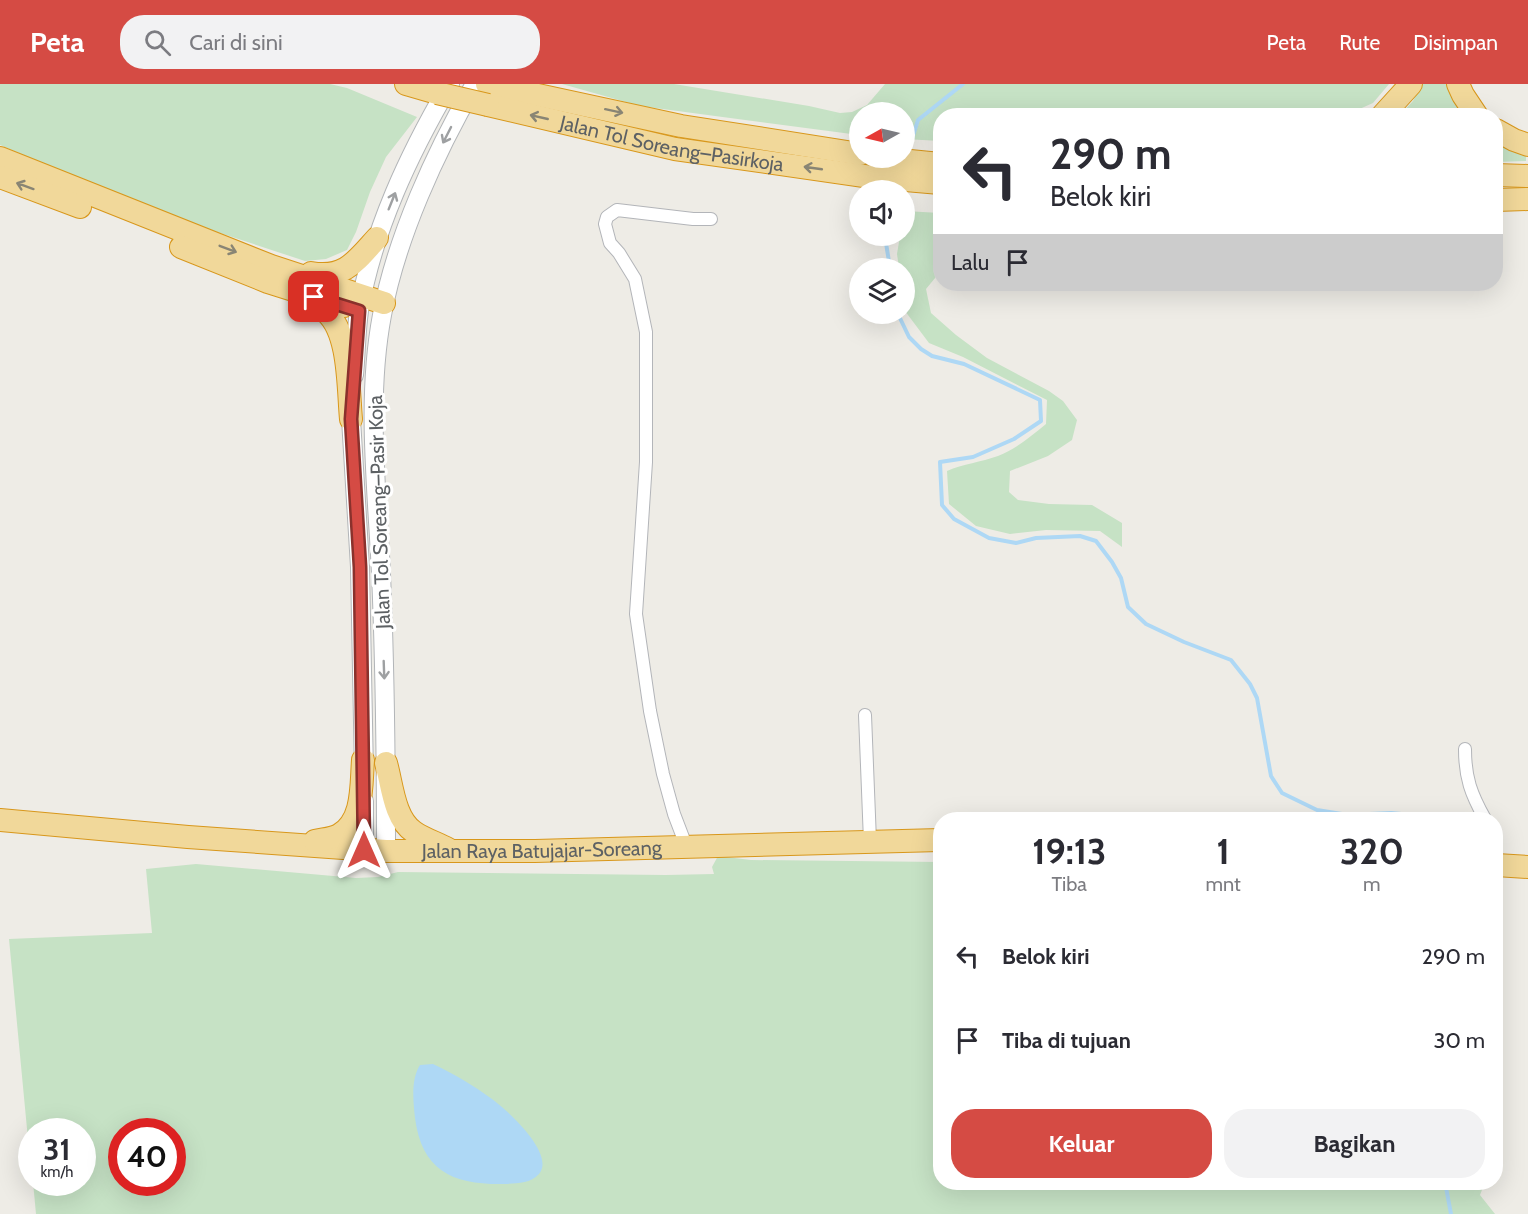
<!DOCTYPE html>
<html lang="id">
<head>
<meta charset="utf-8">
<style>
  :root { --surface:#fff; --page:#f2f2f3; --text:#2b2b33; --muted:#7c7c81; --accent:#d54b44 }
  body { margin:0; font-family:Cabin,sans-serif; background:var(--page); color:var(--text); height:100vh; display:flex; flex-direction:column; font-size:22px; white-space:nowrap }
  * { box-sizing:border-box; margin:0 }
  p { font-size:20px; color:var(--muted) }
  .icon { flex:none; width:33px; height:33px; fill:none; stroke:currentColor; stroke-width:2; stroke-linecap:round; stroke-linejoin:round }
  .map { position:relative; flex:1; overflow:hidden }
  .drawer { position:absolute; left:933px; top:728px; width:570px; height:378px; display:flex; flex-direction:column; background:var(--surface); border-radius:24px; box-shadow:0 6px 24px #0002 }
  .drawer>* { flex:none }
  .banner { position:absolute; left:933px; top:24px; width:570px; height:183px; border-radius:24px; box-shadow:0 6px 24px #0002; background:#fff; color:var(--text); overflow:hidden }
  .needle { width:39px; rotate:262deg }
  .controls { position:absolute; left:849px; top:18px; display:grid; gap:12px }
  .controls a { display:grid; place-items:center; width:66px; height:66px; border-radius:50%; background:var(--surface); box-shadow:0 6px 24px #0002; font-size:30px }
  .speed { position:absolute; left:18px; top:1034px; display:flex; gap:12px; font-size:30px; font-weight:700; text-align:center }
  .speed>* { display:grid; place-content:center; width:78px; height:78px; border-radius:50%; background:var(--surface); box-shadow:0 6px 24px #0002; line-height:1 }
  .speed small { font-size:15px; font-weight:400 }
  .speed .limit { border:9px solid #d22; background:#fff; color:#111 }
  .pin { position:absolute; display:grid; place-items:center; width:51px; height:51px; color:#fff; margin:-26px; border-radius:12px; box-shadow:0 3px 9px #0006 }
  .me { position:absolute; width:66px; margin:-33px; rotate:0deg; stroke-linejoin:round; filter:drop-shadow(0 0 4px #0008) }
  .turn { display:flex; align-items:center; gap:21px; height:126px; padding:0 18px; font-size:27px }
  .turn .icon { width:78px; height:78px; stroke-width:2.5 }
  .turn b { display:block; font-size:42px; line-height:51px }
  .then { display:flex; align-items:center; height:57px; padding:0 18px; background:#0003; gap:12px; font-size:22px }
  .eta { display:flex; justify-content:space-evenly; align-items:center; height:102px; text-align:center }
  .eta b { font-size:36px; font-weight:700; line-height:42px }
  .button { display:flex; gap:12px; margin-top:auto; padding:12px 18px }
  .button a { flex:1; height:69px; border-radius:24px; background:var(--accent); color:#fff; font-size:24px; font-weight:700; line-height:69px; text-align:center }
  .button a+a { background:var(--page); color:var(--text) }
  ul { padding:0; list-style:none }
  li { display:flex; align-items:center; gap:18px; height:84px; padding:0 18px }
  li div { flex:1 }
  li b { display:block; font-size:22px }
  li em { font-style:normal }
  header { display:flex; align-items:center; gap:36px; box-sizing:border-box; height:84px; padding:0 30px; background:var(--accent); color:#fff }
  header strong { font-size:28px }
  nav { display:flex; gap:33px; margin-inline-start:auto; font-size:21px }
  .search { width:420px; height:54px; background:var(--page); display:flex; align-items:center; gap:15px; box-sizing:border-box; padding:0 21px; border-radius:24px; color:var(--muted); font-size:22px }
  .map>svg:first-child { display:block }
</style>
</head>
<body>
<header>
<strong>Peta</strong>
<div class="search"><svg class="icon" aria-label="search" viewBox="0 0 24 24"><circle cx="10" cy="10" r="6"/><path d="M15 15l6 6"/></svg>Cari di sini</div>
<nav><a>Peta</a><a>Rute</a><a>Disimpan</a></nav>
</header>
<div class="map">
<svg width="1528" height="1130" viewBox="0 0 1528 1130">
  <rect width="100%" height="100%" fill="#eeece6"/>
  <g fill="#c6e2c5" fill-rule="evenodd">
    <path d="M0 0H330L347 4 417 33 386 73 370 108 356 148 347 166 326 175 305 177 214 147 73 92 0 61Z"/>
    <path d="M562 0H674L809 22 840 29 852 28 867 21 885 0H1389L1373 19 1346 31 940 32V57L905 55 904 28H860L859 51 640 22Z"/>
    <path d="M1422 0H1447L1464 32H1399L1413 17Z"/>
    <path d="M1496 59 1526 72V77L1496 78Z"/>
    <path d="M905 127 940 129V188L926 205 931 229 956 251 987 274 1049 307 1063 317 1077 336 1072 356 1048 372 1010 387 1009 408 1018 416 1049 420 1092 421 1122 439V463L1100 447 1046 446 1010 450 976 442 949 420 947 387C963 380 981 378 998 372 1016 365 1031 352 1046 340L1047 316 963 273 929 259 905 227 904 184H899L897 170 900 152H904Z"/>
    <path d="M718 772 751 776 940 778V1098H1485L1480 1111 1495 1130H36L33 1098H82V1047H32L31 1087 9 855 152 849 146 785 196 780 356 794 378 793 398 788 666 791 714 790 712 783ZM122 1047H172V1098H122Z"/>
  </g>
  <path fill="#aed8f5" d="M433 980C454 990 473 1001 492 1015 507 1026 556 1070 539 1090 530 1100 517 1099 505 1100 454 1101 422 1088 415 1034 413 1016 411 995 420 981Z"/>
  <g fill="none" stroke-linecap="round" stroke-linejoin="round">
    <g stroke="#aed8f5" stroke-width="4">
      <path d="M908 68 918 36 963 0"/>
      <path d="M887 152 886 159 890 184"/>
      <path d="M898 230 909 253 921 265 932 272 964 280 1040 316 1041 337 1014 355 973 373 940 378 942 421 954 435 989 454 1016 459 1036 454 1080 452 1096 457 1112 478 1121 494 1128 523 1146 540 1184 558 1231 576 1250 600 1257 614 1271 692 1282 709 1317 726 1348 731 1391 729 1454 735"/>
      <path d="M1445 1098 1451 1130"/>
    </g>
    <defs>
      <g id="street">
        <path d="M865 631 870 757"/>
        <path d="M1465 665C1465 694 1471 710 1485 735"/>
        <path d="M687 764 674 730 663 690 650 627 636 530 646 378V248L635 195 619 169 610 159 605 140 607 133 617 126 693 135H711"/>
      </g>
      <g id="secondary">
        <path d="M354 291C356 270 356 248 359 227 373 146 409 70 450 0"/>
        <path d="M352 322 351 335 360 483 364 690"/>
        <path d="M364 717V766"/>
        <path d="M386 767C386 675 385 582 381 490 377 404 366 316 382 231 396 154 436 67 475 0"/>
      </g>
      <g id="highway">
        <path d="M406 0 437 9"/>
        <path d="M487 0 681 42 860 70"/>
        <path d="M1458 0 1463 11 1477 32"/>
        <path id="s1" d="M488 21 675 65 871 93 940 99"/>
        <path d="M1382 32 1411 0"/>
        <path d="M1496 46 1514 56 1528 61"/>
        <path d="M0 74 271 182 384 219"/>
        <path d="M880 74 940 80"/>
        <path d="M1496 91 1528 92"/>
        <path d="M0 93 80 123"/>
        <path d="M1496 116 1528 115"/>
        <path d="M181 163 268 198 344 222"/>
        <path d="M311 189C345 195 356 177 377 154"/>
        <path d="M310 219C315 221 322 224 326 228 350 249 348 304 351 335"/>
        <path d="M386 679C392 700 394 735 414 748 424 755 437 759 448 765"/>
        <path id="s2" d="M0 736 188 753 386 767H535L940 756"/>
        <path d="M315 757C323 755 332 755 339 751 364 737 361 701 363 676"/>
        <path d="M1496 781 1528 783"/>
      </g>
    </defs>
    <use href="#street" stroke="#b3b5b9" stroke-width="14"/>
    <use href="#secondary" stroke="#b2b5b8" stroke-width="20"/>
    <use href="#highway" stroke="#d8971b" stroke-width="24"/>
    <use href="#street" stroke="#fff" stroke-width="12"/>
    <use href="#secondary" stroke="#fff" stroke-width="18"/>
    <use href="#highway" stroke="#f1d89a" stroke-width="22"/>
    <defs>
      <path id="highway-bridge" d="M437 9 488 21"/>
    </defs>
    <use href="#highway-bridge" stroke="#d8971b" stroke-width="24" stroke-linecap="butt"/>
    <use href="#highway-bridge" stroke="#f1d89a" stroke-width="22"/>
  </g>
  <defs><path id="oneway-shaft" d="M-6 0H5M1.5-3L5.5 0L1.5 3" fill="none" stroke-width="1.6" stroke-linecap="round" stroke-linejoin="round" transform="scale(1.5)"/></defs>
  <g stroke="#898574">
    <use href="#oneway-shaft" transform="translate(614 27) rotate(12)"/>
    <use href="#oneway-shaft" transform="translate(539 33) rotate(-167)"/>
    <use href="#oneway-shaft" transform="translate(813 84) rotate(-172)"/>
    <use href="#oneway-shaft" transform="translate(25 102) rotate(-160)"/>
    <use href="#oneway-shaft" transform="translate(228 165) rotate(21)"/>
  </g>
  <g stroke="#9ea0a2">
    <use href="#oneway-shaft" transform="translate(447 51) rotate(117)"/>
    <use href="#oneway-shaft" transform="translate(392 117) rotate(-68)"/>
    <use href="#oneway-shaft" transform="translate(384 586) rotate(88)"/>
  </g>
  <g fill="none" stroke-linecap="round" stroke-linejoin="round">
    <defs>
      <path id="route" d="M314 213 359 227 351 335 360 483 364 766"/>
    </defs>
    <use href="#route" stroke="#8a312c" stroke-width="15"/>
    <use href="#route" stroke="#d54b44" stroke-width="10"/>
  </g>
  <g text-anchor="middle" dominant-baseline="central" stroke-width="6" stroke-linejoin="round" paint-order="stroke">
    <g font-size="20" fill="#5d6164" stroke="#fff">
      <text stroke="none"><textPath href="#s1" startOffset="188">Jalan Tol Soreang–Pasirkoja</textPath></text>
      <text transform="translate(379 428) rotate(-92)">Jalan Tol Soreang–Pasir Koja</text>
      <text stroke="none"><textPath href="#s2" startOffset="543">Jalan Raya Batujajar-Soreang</textPath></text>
    </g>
  </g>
</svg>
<div class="controls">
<a><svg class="needle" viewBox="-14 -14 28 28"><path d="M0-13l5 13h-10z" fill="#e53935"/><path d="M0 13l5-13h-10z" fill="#7c7c81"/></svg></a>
<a><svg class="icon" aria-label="sound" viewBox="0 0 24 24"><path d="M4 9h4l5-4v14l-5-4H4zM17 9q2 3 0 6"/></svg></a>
<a><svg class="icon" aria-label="layers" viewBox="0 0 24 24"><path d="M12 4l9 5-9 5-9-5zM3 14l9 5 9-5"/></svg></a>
</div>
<div class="speed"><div>31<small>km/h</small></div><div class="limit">40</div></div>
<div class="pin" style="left:314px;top:213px;background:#d93025"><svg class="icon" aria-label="arrive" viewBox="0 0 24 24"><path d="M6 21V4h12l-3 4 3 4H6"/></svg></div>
<svg class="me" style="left:364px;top:766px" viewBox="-20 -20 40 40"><path d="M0-17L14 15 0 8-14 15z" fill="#d54b44" stroke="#fff" stroke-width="4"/></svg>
<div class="banner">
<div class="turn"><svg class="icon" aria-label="left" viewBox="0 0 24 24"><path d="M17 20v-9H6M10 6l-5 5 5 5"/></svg><div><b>290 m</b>Belok kiri</div></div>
<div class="then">Lalu<svg class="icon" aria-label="arrive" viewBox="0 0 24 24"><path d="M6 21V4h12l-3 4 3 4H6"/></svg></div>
</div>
<section class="drawer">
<div class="eta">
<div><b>19:13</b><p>Tiba</p></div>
<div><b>1</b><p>mnt</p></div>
<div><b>320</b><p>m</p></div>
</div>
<ul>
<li><svg class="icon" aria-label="left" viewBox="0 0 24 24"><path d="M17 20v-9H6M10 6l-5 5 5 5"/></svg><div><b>Belok kiri</b></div><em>290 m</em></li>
<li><svg class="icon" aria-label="arrive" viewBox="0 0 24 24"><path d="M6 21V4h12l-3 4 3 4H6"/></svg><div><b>Tiba di tujuan</b></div><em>30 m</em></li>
</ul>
<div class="button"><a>Keluar</a><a>Bagikan</a></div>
</section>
</div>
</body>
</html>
